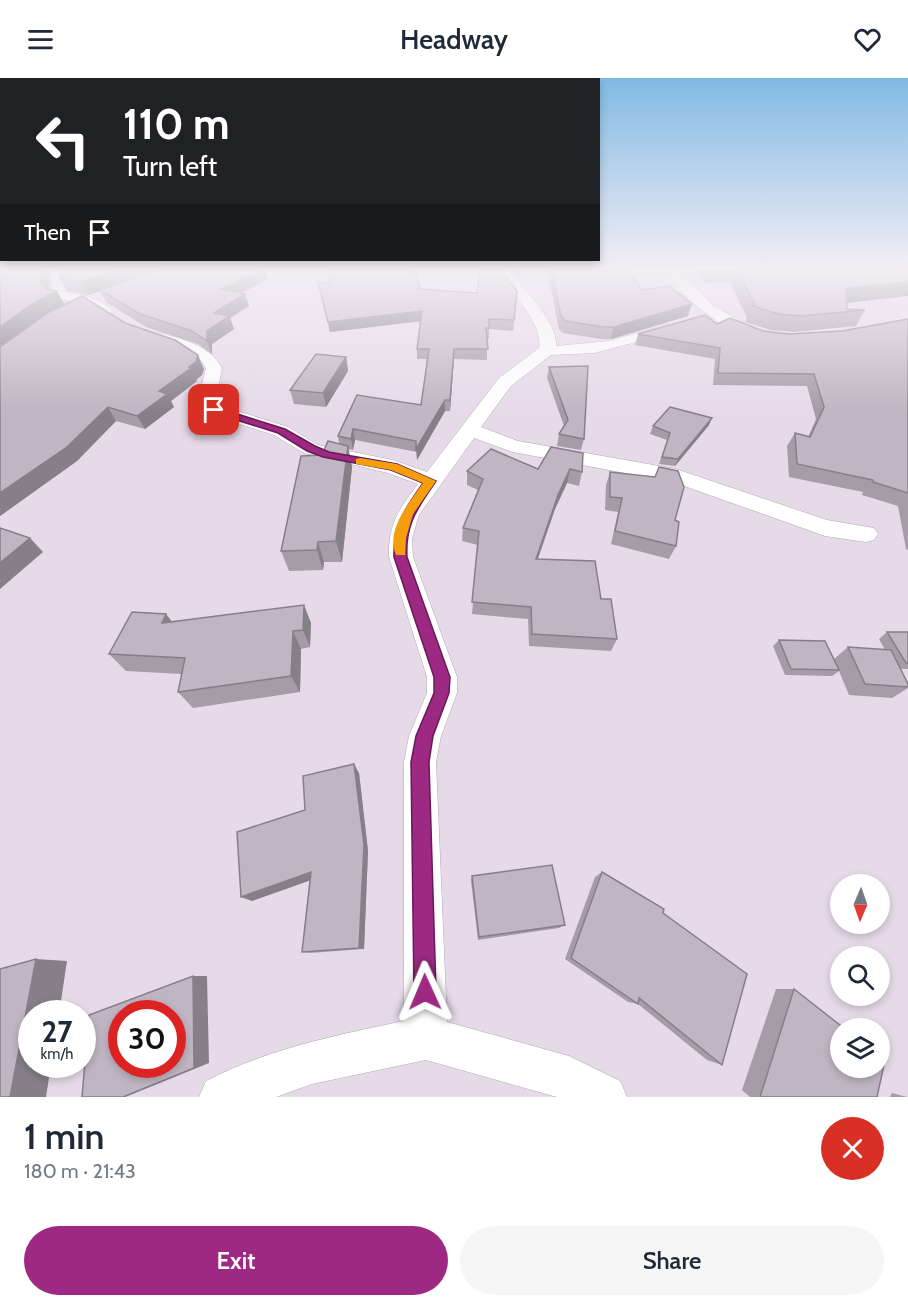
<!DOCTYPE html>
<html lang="en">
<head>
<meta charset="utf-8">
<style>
  :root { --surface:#fff; --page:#f6f6f7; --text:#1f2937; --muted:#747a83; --accent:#9e2983 }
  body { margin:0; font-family:Cabin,sans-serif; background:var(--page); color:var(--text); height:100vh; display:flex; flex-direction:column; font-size:22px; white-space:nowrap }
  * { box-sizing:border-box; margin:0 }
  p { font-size:20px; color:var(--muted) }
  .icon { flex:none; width:33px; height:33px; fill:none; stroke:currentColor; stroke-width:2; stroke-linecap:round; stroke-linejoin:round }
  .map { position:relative; height:1019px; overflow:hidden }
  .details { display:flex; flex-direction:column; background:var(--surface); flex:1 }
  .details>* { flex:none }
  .top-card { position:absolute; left:0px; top:0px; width:600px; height:183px; box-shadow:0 3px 9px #0003; background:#202124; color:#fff; overflow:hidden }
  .needle { width:39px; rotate:182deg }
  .tools { position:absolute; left:830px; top:796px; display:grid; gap:12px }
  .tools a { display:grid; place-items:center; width:60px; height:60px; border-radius:50%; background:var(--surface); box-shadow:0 3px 9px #0003; font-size:30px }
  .speed { position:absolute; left:18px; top:922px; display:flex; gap:12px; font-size:30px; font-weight:700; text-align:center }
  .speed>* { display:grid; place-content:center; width:78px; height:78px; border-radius:50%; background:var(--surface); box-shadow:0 3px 9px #0003; line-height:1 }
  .speed small { font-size:15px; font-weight:400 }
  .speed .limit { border:9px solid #d22; background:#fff; color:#111 }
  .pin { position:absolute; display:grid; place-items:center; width:51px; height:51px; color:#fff; margin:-26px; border-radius:12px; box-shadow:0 3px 9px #0006 }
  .me { position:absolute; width:66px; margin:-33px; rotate:359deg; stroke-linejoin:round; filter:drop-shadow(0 0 4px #0008) }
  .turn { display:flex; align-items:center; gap:21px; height:126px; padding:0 24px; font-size:27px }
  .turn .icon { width:78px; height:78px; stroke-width:2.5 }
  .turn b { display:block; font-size:42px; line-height:51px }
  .then { display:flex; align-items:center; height:57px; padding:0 24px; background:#0003; gap:12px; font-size:22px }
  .round { display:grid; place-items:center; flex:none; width:63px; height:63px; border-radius:32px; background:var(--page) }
  .headline { display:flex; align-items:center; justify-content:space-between; height:102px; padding:0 24px }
  h1 { font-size:36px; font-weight:600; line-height:45px }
  .primary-button { display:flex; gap:12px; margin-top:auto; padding:12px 24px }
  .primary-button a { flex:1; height:69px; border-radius:36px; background:var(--accent); color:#fff; font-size:24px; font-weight:600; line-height:69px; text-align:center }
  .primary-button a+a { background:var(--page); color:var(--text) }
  header { display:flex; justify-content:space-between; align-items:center; height:78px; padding:0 24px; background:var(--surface); font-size:27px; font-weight:600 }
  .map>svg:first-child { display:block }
</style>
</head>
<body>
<header><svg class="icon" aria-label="menu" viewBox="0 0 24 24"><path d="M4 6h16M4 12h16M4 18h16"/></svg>Headway<svg class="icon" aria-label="heart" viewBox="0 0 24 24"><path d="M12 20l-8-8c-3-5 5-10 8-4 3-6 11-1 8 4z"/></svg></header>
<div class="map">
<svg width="908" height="1019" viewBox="0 0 908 1019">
  <rect width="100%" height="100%" fill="#e6dae8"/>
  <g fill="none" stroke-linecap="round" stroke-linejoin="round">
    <defs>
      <g id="minor">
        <path d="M52 192H64L65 214C82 217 100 219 112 233L110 236H100L86 226 53 220 51 217Z"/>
        <path d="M496 192H508C522 208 559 246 556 268L609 263 669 246 677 251 674 254 594 275 551 277 511 308 481 349 518 363 676 391 827 442 874 450 878 456 874 462 866 464 825 458 673 404 513 374 474 360 419 437 412 460 413 479 457 599V615L441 658 436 684 447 944 569 978 620 1003 627 1019H557L426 982 312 1006 276 1019H199L206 1003C268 971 336 957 404 943V684L409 658 427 615V599L389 479C388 446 399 431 418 406L388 395 304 375 274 357 208 336 198 323 206 290C196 271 169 268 150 262L148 259 156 254C181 261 209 266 222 290L216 322 222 328 288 349 318 367 393 382 427 394 499 300 539 270C544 246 509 212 496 192Z"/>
        <path d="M665 192H677L714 228 765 257 757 262 752 260C715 246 687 224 665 192Z"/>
      </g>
    </defs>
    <use href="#minor" stroke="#b3a8b6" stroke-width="1"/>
    <use href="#minor" fill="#fff" fill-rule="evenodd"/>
  </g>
  <g fill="#a59ca7">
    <path d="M0 192 49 211 57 213 64 226 125 245 204 291 202 297 196 302 197 303 171 323 174 329 145 351 116 343 77 383 0 438V269L46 236 0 268Z"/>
    <path d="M60 192H265L267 201 242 215 245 216 249 228 230 240 234 251 212 266V276L198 266 146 249 106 224 100 213 89 217 67 213 60 201Z"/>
    <path d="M510 192H520L519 201Z"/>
    <path d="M547 192H626L629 197 642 212 688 238 611 261H601L563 255 559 251Z"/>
    <path d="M694 192H908L847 225V231L865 232 856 248 794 254 771 252 745 244 747 240 730 204 705 205Z"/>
    <path d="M413 195 420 211 477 215 517 213 513 253 489 251V261H487V282L454 281 450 333H445L417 382V374L355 362 353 372 348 371 352 389 342 484H324L323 492 289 493 281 473 322 377 339 366 338 358 357 317 421 327 427 281H417V271L421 243 330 254 318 204 329 206Z"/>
    <path d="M908 241V472L906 471 898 428 862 417 863 414 789 399 787 368 795 355 808 359 816 341 807 308 713 307 715 281 635 267 638 256 717 246 789 256 842 253Z"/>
    <path d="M346 279 348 293 326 329 294 326 290 312Z"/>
    <path d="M549 289 584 361 581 372 557 368 559 356 564 348 547 300Z"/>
    <path d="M709 347 675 388 659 386 667 362 650 356 653 348Z"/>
    <path d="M551 369 582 394 579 408 567 405 555 431 538 481 601 521 617 561 611 573 529 568 528 541 472 536 478 467 462 463 463 450 478 412 467 407V393L538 391Z"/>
    <path d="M659 389 675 442 676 468 669 481 611 466 618 434 605 432 606 407 610 394 655 399Z"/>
    <path d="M172 544 311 545 310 569 301 571 300 614 193 630 178 614 182 596 126 593 109 576Z"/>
    <path d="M887 554H908V591H900L908 606V610L892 620 849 617 839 593 832 598 785 597 773 568 779 562 834 581 848 569 885 572 879 561Z"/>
    <path d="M359 695 368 773 364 871 310 875 302 874 310 802 252 823 305 732Z"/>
    <path d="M602 794 663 835 722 987 707 982 638 926 628 924 565 881 595 799Z"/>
    <path d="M472 798 565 847 559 850 478 862 471 803Z"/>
    <path d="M776 911H794L877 1019H750L742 1012Z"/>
    <path d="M892 1015 907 1019H890Z"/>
  </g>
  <g fill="#867f88">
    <path d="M42 192H50L48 216 41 204Z"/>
    <path d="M119 192H158L89 217 82 204Z"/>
    <path d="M259 192H265L267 201 226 223 222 211Z"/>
    <path d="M908 204V218L837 226 846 210Z"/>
    <path d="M57 213 64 226 42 238 0 268V249L34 225Z"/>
    <path d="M245 216 249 228 230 240 234 251 212 266V276L207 263V253L214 235Z"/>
    <path d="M692 226 688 238 611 261 614 249Z"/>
    <path d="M422 233V243L330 254 328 244Z"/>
    <path d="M454 271V281L450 333V322Z"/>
    <path d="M198 277 204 291 202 297 196 302 197 303 171 323 174 329 145 351 137 338 159 313 189 289Z"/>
    <path d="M346 279 348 293 326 329 323 315Z"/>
    <path d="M445 322V333L417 382 416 371Z"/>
    <path d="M108 329 116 343 77 383 0 438V415Z"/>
    <path d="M712 340 709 347 675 388 678 381Z"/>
    <path d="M353 351 355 362 353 372 351 361Z"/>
    <path d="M348 368 352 389 342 484 336 463Z"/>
    <path d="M570 391 567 405 555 431 533 494 536 481 558 417Z"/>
    <path d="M30 460 43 474 0 511V485Z"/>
    <path d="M318 464 324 484 323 492 317 472Z"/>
    <path d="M304 527 311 545 310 569 303 552Z"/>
    <path d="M166 536 180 554 162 545Z"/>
    <path d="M293 553 301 571 300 614 291 598Z"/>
    <path d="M354 686 359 695 368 773 364 871 359 870Z"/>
    <path d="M311 794 317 800 252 823 241 819Z"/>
    <path d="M36 881 67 883 59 936H32V987H51L46 1019H10Z"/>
    <path d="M193 898H207L209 985 125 1019H123Z"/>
  </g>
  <g fill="#c0b5c2" stroke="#867f88" stroke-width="1.5" fill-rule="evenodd">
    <path d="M0 192H42L41 204 47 211 57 213 34 225 0 249Z"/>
    <path d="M60 192H119L82 204 60 201Z"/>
    <path d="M156 192H259L222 211 245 216 214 235 229 238 207 253V263L192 253 140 236 100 212Z"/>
    <path d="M331 192H412L413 195H417L420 211 477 215 480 192H501L517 213 514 242 489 241V250H486L488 271H454L450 322H445L416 371V363L353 351 351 361 338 358 357 317 421 327 429 271H417L422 233 328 244 318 204 329 206Z"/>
    <path d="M551 192H626L629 197H632L642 212 669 208 692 226 614 249H604L565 243 561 238Z"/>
    <path d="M737 192H908V204L846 210 847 231 865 232 802 238 779 236 752 228 755 227Z"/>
    <path d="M82 218 125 245 175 262 198 277 196 284 189 289 191 290 159 313 167 316 137 338 108 329 67 369 0 415V269L49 234Z"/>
    <path d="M705 237 717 246 730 240 763 253 789 256 842 253 908 241V415L873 404V402L797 386 795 355 810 359 824 329 814 296 718 295 720 270 638 256Z"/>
    <path d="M316 276 346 279 323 315 290 312Z"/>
    <path d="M588 288 584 361 559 356 568 342 549 289Z"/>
    <path d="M670 329 712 340 678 381 662 379 670 355 653 348Z"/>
    <path d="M328 363 348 368 336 463 318 464 317 472 281 473 301 378 322 377Z"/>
    <path d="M551 369 583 375 582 394 570 391 558 417 536 481 595 483 601 521H611L617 561 532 556 531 529 472 524 479 453 463 450 483 401 467 393 491 371 538 391Z"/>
    <path d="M659 389 678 393 684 409 675 442 679 444 676 468 615 453 622 420 610 419V394L655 399Z"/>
    <path d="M0 450 30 460 0 485Z"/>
    <path d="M304 527 303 552 293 553 291 598 178 614 185 580 109 576 132 534 166 536 162 545Z"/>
    <path d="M887 554H908V585H906Z"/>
    <path d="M779 562 825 563 839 592 791 591Z"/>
    <path d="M848 569 891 572 908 606V609L865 606Z"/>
    <path d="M354 686 364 767 359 870 302 874 311 794 241 819 237 754 305 732 303 698Z"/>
    <path d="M552 787 565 847 479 859 472 798Z"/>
    <path d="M602 794 664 831 663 835 747 896 722 987 639 920 638 926 571 880Z"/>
    <path d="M36 881 10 1019H0V891Z"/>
    <path d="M193 898 194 990 123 1019H82L89 937ZM122 936H172V987H122Z"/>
    <path d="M794 911 845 951H840V990H879V977L885 982 877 1019H760Z"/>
  </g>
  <linearGradient id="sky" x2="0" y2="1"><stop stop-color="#81bae4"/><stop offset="0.57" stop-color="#f4eef5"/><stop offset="1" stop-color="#f4eef5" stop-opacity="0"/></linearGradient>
  <rect width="908" height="334" fill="url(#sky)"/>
  <path fill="#9e2983" stroke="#671b55" stroke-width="1.5" d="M211 330H218L285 351 315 368 329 374 397 386 436 403C418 430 405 445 407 479L450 599 449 615 433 658 429 684 436 914 433 922 425 925 417 922 414 914 411 684 416 658 434 615V599L394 479C393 446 405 431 423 405L391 392 323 379 307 373 278 355 211 334Z"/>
  <path fill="#f59e0b" d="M360 380 397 386 436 403 413 436 406 460 405 477H396C385 452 410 424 423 405L391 392 356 386V381Z"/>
</svg>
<div class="tools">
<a><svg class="needle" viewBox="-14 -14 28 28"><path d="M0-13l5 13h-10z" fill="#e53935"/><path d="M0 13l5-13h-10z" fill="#747a83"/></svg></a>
<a><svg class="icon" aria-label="search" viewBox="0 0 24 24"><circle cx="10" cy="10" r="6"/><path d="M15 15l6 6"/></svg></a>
<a><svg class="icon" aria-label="layers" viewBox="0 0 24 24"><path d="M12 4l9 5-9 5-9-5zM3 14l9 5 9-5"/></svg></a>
</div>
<div class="speed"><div>27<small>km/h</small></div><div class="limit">30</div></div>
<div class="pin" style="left:214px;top:332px;background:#d93025"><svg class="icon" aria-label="arrive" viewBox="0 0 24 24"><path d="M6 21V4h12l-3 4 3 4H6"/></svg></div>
<svg class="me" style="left:425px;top:914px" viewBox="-20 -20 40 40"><path d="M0-17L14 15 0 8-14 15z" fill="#9e2983" stroke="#fff" stroke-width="4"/></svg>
<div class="top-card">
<div class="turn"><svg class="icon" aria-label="left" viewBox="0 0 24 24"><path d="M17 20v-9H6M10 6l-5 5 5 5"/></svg><div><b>110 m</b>Turn left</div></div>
<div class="then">Then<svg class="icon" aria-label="arrive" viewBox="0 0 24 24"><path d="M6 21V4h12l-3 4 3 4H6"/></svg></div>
</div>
</div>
<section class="details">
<div class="headline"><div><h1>1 min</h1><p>180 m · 21:43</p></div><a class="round" style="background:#d93025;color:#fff"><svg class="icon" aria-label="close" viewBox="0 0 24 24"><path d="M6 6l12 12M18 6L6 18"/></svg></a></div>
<div class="primary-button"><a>Exit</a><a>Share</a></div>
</section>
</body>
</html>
